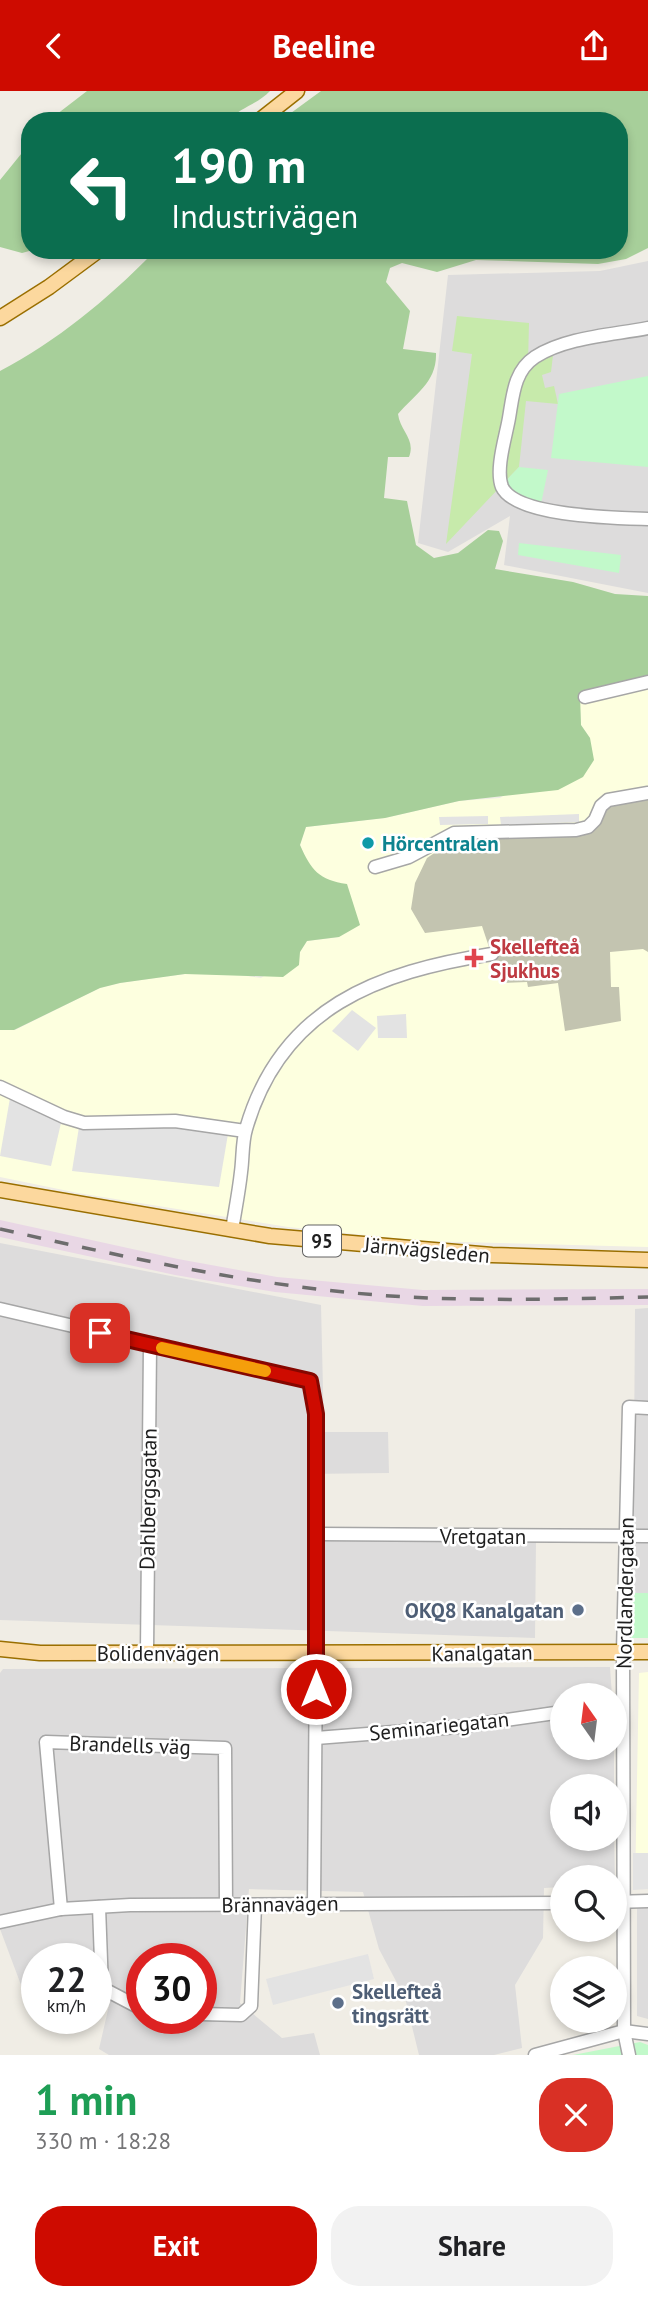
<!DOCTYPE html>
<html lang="en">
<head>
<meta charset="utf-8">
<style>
  :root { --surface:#fff; --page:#f2f2f2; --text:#202124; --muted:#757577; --accent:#ce0b00 }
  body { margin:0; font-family:"PT Sans",sans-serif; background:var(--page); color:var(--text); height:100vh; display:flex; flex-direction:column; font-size:26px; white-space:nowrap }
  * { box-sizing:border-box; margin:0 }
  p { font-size:23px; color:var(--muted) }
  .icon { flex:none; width:38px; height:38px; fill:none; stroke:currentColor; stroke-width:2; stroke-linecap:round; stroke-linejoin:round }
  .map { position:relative; height:1964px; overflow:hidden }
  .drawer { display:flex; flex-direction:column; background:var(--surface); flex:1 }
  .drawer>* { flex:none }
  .guide { position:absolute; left:21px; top:21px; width:607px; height:147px; border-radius:28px; box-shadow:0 4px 10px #0003; background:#0b6e4f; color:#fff; overflow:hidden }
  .needle { width:46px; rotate:346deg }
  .fabs { position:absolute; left:550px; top:1592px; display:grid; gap:14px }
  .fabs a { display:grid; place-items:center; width:77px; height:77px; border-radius:50%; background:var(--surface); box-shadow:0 4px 10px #0003; font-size:35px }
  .speed { position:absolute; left:21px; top:1852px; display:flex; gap:14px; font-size:35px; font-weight:700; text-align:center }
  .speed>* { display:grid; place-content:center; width:91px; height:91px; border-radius:50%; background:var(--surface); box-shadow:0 4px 10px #0003; line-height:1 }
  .speed small { font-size:18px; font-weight:400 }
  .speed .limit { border:10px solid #d22; background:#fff; color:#111 }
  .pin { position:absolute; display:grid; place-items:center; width:60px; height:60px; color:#fff; margin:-30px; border-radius:14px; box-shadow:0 4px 10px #0006 }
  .me { position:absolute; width:77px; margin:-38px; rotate:0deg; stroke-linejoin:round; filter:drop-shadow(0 0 5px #0008) }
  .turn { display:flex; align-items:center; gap:24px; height:147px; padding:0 35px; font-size:32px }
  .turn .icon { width:91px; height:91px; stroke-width:2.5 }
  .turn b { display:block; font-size:49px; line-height:60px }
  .round { display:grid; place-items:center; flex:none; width:74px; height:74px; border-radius:28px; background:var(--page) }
  .headline { display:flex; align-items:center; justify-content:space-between; height:119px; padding:0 35px }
  h1 { font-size:42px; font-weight:700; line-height:52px; color:#1e9e55 }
  .action { display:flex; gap:14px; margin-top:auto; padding:14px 35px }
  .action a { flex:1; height:80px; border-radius:28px; background:var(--accent); color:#fff; font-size:28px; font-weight:700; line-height:80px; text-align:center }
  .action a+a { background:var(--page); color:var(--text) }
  header { display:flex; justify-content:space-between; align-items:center; height:91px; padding:0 35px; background:var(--accent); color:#fff; font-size:32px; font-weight:700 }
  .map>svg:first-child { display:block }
</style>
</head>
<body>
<header><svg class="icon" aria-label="back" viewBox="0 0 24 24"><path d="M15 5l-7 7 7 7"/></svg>Beeline<svg class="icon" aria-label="share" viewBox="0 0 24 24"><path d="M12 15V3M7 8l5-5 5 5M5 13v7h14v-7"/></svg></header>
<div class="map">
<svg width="648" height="1964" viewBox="0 0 648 1964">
  <rect width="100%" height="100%" fill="#f0ede5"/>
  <g fill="#dddcdc" fill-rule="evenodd">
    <path d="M648 170V502L504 474 510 425 448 461 418 452 448 184 600 180Z"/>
    <path d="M0 1152 321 1214 324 1341H388L389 1382 307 1383 308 1450H536L535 1547 0 1529Z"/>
    <path d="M648 1217V1503H633L635 1218Z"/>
    <path d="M610 1576 612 1605H562V1657H614V1696H562V1748H614V1739L615 1795 614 1787H562V1796L544 1797 543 1847 515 1894 522 1957 494 1964H419L405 1907 379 1858 363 1801 249 1798 240 1912 282 1947 314 1942 320 1964H109L99 1958 113 1897 96 1899V1867H37V1908L27 1910 0 1838V1582L3 1578ZM142 1867H201V1927H142Z"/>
    <path d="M648 1816V1928L637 1925V1817Z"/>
  </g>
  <path fill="#e9d7e5" d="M0 1129 178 1168 277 1186 423 1199 648 1198V1214L423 1215 275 1201 175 1184 0 1146Z"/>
  <g fill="#fdffdf">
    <path d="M648 585V1156L421 1150 288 1136 78 1102 0 1086V939H15L100 897 120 892 185 883 224 882 261 887 300 861 307 850 339 846 326 790 310 777 300 754 306 736 385 727 459 710 500 707 590 647 581 634 579 602Z"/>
    <path d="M648 1581V1797H635L639 1582Z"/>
  </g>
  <path fill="#c3c4b0" d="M648 708V861L643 858 610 861 611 896H619L621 930 565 940 558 892 528 896 527 891 501 892 482 835 425 842 411 818 415 792 427 767 455 748 589 741 601 732 608 717 618 711Z"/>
  <path fill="#c7eaab" d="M457 225 529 232 528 272 554 256 551 281 542 284 545 297 554 295 558 313 526 310 519 376 446 453 472 263 452 260Z"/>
  <g fill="#a7cf9a">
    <path d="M87 0H270C258 13 239 17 228 30H48Z"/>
    <path d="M321 0H648V157L626 168 598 173 476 169 437 181 402 172 390 177 386 191 410 220 403 258 436 262C437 291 415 303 398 323 400 340 416 348 409 366H388L384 407 407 410 416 454 434 467 458 462 488 439 499 440 503 450 495 478 573 491 615 503 648 505V585L580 603 581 634 590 647 594 669 583 686 558 699 459 710 385 727 306 736 300 754C311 779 319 789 347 793L360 834 339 846 307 850 300 861 299 874 283 886 185 883 120 892 100 897 14 939H0V280C59 249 109 207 156 159H620V30H280Z"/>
    <path d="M30 52V159H33L22 162 0 156V89Z"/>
  </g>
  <g fill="#c2f9ca">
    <path d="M648 285V376L551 367 559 303Z"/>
    <path d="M519 376 548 379 540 418 501 395Z"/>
    <path d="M519 452 621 464 619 482 518 464Z"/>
    <path d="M628 1502H648V1547H627Z"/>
    <path d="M640 1951 648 1954V1964H573Z"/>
  </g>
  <g fill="#e3e3e3">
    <path d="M579 723V731L501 734 500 726Z"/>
    <path d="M488 725V733L440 734 439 726Z"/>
    <path d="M352 919 376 937 358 960 332 940Z"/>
    <path d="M406 923 407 947H378L377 925Z"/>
    <path d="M10 1007 61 1032 51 1075 0 1065Z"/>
    <path d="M148 1033 228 1043 219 1096 72 1080 79 1036Z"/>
    <path d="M633 1762H648V1798L633 1799Z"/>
    <path d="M368 1863 374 1888 273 1914 266 1888Z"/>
  </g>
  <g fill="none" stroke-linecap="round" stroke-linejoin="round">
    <defs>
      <g id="minor">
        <path d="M648 237C612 244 566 246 535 266 514 280 513 304 509 327 506 345 495 378 502 396 516 426 617 427 648 428"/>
        <path d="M585 606 648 591"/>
        <path d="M375 776 409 766 454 742 576 739 588 736 595 729 601 715 608 709 648 702"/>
        <path d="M0 996 64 1026 84 1032 175 1030 245 1040"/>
        <path d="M232 1139C235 1120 239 1100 241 1081 243 1067 242 1051 246 1038 281 916 378 881 492 863"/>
        <path d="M0 1218 310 1290 316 1323 317 1443 314 1813"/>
        <path d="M317 1443 648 1445"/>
        <path d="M147 1560 150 1255"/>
        <path d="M316 1647 458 1636 562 1621"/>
        <path d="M614 1811 648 1810"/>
        <path d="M99 1816 102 1897 142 1918"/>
        <path d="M61 1818 46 1651 225 1657 226 1814"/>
        <path d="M0 1831 61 1818 130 1814 562 1812"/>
        <path d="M201 1923 241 1924 251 1915 255 1814"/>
        <path d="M535 1964 624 1940 648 1943"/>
        <path d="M629 1964 624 1940 623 1561 629 1316 648 1317"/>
      </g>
      <g id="major">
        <path d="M259 30 297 0"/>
        <path d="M0 227 49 196 99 159"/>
        <path d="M0 1099 270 1145 492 1164 648 1169"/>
        <path d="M0 1558 40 1562 648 1561"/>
      </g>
    </defs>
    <use href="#minor" stroke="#a6a6a6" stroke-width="15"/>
    <use href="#major" stroke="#9a6f00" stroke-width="17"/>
    <use href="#minor" stroke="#fff" stroke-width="12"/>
    <use href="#major" stroke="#fcd89e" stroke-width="14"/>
    <path stroke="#6d6d6d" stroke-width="3.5" stroke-dasharray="14 14" stroke-linecap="butt" d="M0 1138C125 1166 249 1194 377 1204 467 1211 558 1208 648 1206"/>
  </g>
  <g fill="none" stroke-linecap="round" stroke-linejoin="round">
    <defs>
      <path id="route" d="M100 1242 310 1290 316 1323V1598"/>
    </defs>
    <use href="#route" stroke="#860700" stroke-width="18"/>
    <use href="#route" stroke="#ce0b00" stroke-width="12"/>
    <path stroke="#f59e0b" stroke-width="12" d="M162 1257 265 1280"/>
  </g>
  <circle fill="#0f9aa8" stroke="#fff" stroke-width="2.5" cx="368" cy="752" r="7"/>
  <path fill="#e0444e" stroke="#fff" stroke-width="2.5" d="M470.5 856.5h7v7h7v7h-7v7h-7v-7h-7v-7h7z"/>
  <g fill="#5c6f8a" stroke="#fff" stroke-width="2.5">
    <circle cx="578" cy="1519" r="7"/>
    <circle cx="338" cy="1912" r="7"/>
  </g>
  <g text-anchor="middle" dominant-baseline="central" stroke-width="5" stroke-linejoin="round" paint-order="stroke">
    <rect fill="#fff" stroke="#626262" stroke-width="2" x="303" y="1134.5" width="38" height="31" rx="5"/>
    <g font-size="19" font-weight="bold" fill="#1f1f1f">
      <text x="322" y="1150">95</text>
    </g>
    <g font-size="21" font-weight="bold" fill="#0d838f" stroke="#fff" text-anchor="start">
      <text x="382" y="752">Hörcentralen</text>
    </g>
    <g font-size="21" font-weight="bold" fill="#be3a42" stroke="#fff" text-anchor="start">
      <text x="490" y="855">Skellefteå<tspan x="490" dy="24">Sjukhus</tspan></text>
    </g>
    <g font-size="21" fill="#1f1f1f" stroke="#fff">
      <text transform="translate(427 1159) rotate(5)">Järnvägsleden</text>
      <text transform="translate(148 1408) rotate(-89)">Dahlbergsgatan</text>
      <text x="483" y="1445">Vretgatan</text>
      <text transform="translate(625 1502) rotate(-89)">Nordlandergatan</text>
      <text x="158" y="1562">Bolidenvägen</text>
      <text transform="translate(482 1562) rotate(-1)">Kanalgatan</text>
      <text transform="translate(439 1635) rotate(-6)">Seminariegatan</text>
      <text transform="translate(130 1654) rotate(2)">Brandells väg</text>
      <text transform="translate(280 1813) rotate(-1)">Brännavägen</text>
    </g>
    <g font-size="21" font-weight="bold" fill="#4e5e75" stroke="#fff" text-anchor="end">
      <text x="564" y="1519">OKQ8 Kanalgatan</text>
      <text x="352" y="1900" text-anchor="start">Skellefteå<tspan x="352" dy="24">tingsrätt</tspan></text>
    </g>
  </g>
</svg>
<div class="fabs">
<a><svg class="needle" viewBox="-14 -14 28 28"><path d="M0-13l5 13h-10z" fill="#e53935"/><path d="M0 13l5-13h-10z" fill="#757577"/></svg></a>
<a><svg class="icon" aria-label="sound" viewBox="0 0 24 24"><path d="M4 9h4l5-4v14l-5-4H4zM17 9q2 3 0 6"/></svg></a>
<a><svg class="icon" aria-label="search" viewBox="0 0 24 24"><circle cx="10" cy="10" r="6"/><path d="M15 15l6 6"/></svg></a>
<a><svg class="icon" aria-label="layers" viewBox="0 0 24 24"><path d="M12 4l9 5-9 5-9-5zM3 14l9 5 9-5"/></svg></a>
</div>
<div class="speed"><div>22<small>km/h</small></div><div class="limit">30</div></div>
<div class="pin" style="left:100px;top:1242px;background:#d93025"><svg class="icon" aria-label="arrive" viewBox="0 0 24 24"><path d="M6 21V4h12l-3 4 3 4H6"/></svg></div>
<svg class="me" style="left:316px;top:1598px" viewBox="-20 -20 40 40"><circle r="17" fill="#ce0b00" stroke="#fff" stroke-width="3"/><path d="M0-11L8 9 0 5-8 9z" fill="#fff"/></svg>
<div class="guide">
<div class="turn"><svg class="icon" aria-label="left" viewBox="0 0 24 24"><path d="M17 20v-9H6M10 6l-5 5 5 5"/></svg><div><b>190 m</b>Industrivägen</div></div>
</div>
</div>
<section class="drawer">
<div class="headline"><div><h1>1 min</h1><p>330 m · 18:28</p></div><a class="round" style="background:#d93025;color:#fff"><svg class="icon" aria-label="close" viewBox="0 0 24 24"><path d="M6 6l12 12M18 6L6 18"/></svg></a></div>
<div class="action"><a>Exit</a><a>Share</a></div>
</section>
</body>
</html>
